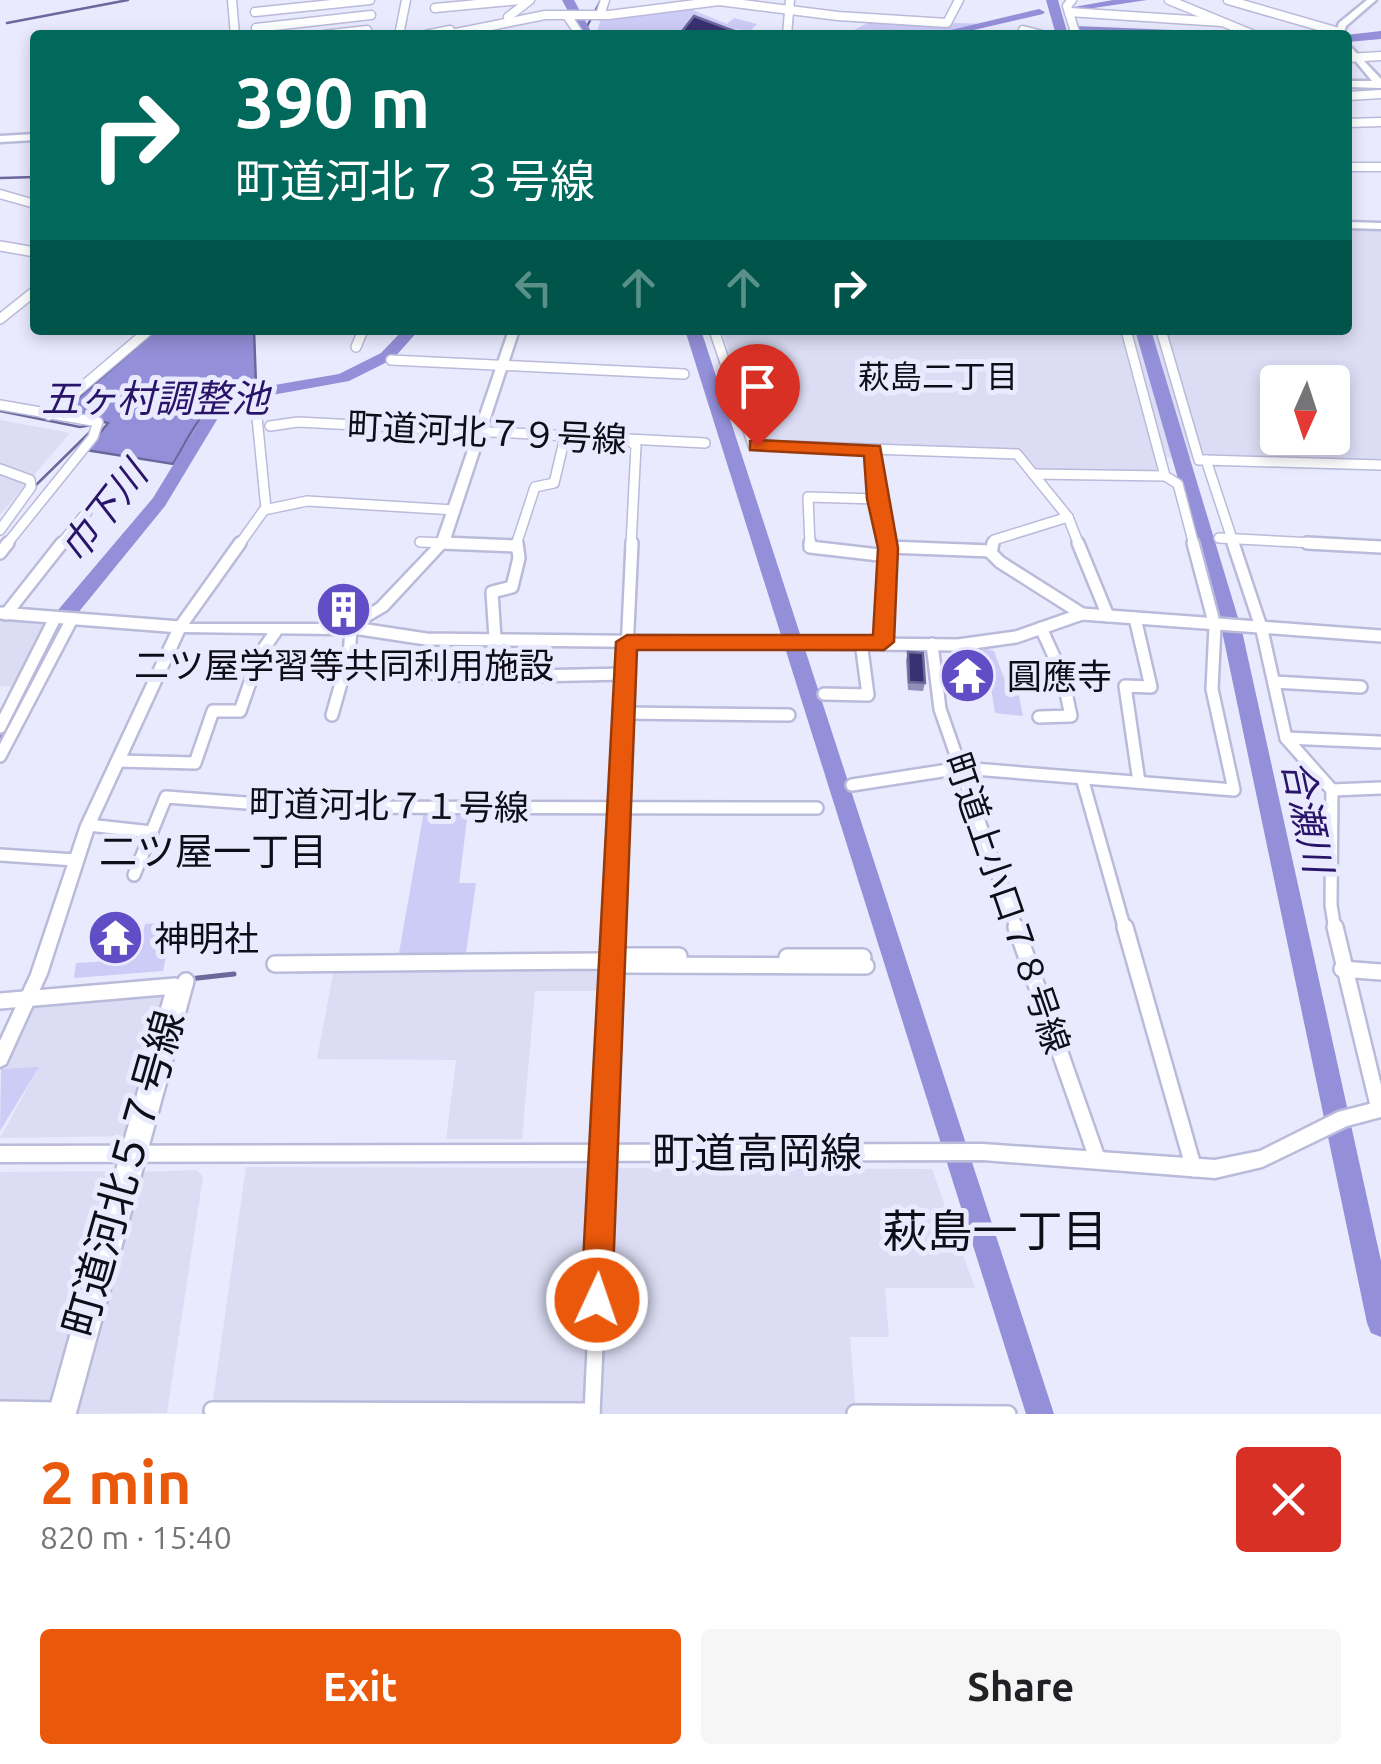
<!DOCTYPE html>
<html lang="en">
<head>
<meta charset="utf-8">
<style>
  :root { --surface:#fff; --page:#f6f6f6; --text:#202124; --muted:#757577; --accent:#ea580c }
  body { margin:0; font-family:Ubuntu,"Noto Sans JP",sans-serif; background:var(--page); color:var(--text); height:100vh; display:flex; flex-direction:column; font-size:38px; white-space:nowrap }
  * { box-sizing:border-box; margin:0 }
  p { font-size:32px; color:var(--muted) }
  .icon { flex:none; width:55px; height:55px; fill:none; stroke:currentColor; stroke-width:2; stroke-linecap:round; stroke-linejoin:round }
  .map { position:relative; height:1414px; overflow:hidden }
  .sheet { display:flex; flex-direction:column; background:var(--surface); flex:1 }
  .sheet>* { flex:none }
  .guide { position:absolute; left:30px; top:30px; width:1322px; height:305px; border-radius:10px; box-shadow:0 5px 15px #0003; background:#00695c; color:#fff; overflow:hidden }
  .needle { width:65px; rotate:183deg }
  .controls { position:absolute; left:1260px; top:365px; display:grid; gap:20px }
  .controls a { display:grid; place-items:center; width:90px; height:90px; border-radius:10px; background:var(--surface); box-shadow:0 5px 15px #0003; font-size:50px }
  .pin { position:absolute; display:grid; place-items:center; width:85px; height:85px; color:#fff; margin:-102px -42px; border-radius:50% 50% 50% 0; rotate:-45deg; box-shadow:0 0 10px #0007 }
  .pin .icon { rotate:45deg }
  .me { position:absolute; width:110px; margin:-55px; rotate:3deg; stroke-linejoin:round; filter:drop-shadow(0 0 8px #0008) }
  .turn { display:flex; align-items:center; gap:35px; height:210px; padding:0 40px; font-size:45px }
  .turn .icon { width:130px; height:130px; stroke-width:2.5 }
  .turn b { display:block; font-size:70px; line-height:85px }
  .lanes { display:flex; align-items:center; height:95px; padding:0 40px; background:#0003; justify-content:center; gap:50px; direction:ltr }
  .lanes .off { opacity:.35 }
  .round { display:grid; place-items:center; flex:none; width:105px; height:105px; border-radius:10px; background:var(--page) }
  .overview { display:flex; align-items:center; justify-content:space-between; height:170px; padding:0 40px }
  h1 { font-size:60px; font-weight:700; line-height:75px; color:var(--accent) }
  .action { display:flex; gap:20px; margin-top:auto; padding:20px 40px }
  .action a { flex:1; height:115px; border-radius:10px; background:var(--accent); color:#fff; font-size:40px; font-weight:700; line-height:115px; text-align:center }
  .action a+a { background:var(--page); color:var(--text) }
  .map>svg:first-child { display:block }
</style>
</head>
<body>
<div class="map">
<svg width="1381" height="1414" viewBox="0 0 1381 1414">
  <rect width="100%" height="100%" fill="#eaeafe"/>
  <g fill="#dcdcf4" fill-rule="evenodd">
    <path d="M1348 230 1381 231V463L1154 457 1158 475 1038 470 1021 450 759 443 722 330H1348ZM1278 382H1332V438H1278Z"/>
    <path d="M0 420 70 433 0 515Z"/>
    <path d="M0 616 50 620 16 687 0 686Z"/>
    <path d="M334 968 605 969 604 991H535L522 1139H446L456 1060 317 1059Z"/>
    <path d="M169 988 128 1136 0 1138 38 1068 1 1069 33 999Z"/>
    <path d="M246 1167 932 1169 975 1288H885L889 1337H850L856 1414H271L212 1407Z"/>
    <path d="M197 1170 203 1177 167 1413 75 1414 137 1172Z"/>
    <path d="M120 1171 56 1403 0 1402V1172Z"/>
  </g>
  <g fill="#ccccf7">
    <path d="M688 8 727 24 734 18 757 24 750 31 736 29 733 35 597 32 602 16Z"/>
    <path d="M872 21 996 24 957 35H844Z"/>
    <path d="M987 649 994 651 1004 678 1016 681 1023 716 995 713 989 676 975 672 968 652Z"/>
    <path d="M424 811 468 812 459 883H476L466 953H399Z"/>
    <path d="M174 922 163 971 74 978 76 963 126 960 139 950 145 924Z"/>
    <path d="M39 1067 0 1131 1 1069Z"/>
  </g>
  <path fill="#938fd8" stroke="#6b689e" stroke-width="2.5" d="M156 330H254L256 385C206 396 197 423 173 464L86 450 108 423 62 412Z"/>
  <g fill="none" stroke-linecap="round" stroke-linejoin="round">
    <g stroke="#6b689e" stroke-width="2.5">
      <path d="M7 23 128 0"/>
      <path d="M585 30 601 0"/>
      <path d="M0 178 35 177"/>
      <path d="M216 399 239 396"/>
      <path d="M0 411 80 427 91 425"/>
      <path d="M34 487 92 430"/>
    </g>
    <path stroke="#6b689e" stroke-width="5" d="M189 979 234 974"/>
    <g fill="#938fd8" fill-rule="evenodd">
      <path d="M562 0H574L593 35H581Z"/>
      <path d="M1046 0H1058L1068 35H1056Z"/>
      <path d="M1113 0H1147L1074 11 1068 8Z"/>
      <path d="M1039 9 1045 12 1043 14 952 35H930Z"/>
      <path d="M1076 26 1198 31 1204 35 1080 31 1076 30Z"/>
      <path d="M1381 31V39L1348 42 1346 35Z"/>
      <path d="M403 330H419L393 359 349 381 244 400 221 413 165 506 73 619 7 748 0 750V722L58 610 153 498 209 406 239 391 339 374 381 353Z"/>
      <path d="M685 330H701L1054 1414H1026Z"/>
      <path d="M1135 330H1151L1242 631 1381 1261V1337L1371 1333 1367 1323 1222 631Z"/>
    </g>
    <defs>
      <g id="minor-far3">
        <path d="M232 0 235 35"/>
        <path d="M1072 0 1067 6 1076 35"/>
        <path d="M1169 0 1254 35"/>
        <path d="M1228 0 1339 32"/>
        <path d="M435 8 520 0"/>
        <path d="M255 12 370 0"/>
        <path d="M1069 12 1221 22"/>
        <path d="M600 15 605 0"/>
        <path d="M508 17 530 0"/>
        <path d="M568 17 580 35"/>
        <path d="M256 28 371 15"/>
        <path d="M1023 30 1042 35"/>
        <path d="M323 35 367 30"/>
        <path d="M399 35 406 0"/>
        <path d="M425 35 450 30"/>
        <path d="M446 35 545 15H609L719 1 838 16 947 23 959 0"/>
        <path d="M787 35 790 0"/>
        <path d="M1348 58 1381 56"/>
        <path d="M1348 96 1381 94"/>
        <path d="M1348 123 1381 122"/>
        <path d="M1348 167H1381"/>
        <path d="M0 194 35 204"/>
      </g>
      <g id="minor-far2">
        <path d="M0 246 35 252"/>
        <path d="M0 319 35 291"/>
        <path d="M714 330 753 445 1017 454 1068 517 1079 545"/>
        <path d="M1161 330 1199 460H1206"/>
        <path d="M356 347 363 330"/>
        <path d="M391 360 684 374"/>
        <path d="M255 397 266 509"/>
        <path d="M0 405 98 422 93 437 6 545"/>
        <path d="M49 415 149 330"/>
        <path d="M270 426 298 422 705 443"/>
        <path d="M629 440 636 446 631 545"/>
        <path d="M873 450 888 545"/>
        <path d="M0 469 30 480 31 487 0 530"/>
        <path d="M1033 474 1165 476 1126 330"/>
        <path d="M1165 476 1178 484 1194 545"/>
        <path d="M1219 538 1352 545"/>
        <path d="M420 542 502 545"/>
        <path d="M60 545 87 512"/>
        <path d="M239 545 264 510 307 501 454 510"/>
        <path d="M516 545 535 487 554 483 565 437"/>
        <path d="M810 545 808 497 877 499"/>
        <path d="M993 545 994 540 1068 517"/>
        <path d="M1234 545 1206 460 1381 465"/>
      </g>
      <g id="minor-far1">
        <path d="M442 543 516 546"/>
        <path d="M810 543V547L888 556"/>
        <path d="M993 543 991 553 1000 562 1082 614"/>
        <path d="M1078 543 1108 616"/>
        <path d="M1233 543 1262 630 1286 738 1332 790 1331 905 1335 930"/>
        <path d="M1307 543 1381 547"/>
        <path d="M888 547 991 551"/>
        <path d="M0 553 8 543"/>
        <path d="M0 613 180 627 240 543"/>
        <path d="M6 614 62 543"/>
        <path d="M1135 618 1151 687 1125 686 1139 782"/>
        <path d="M347 627 426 639 958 645 1016 637 1082 614 1381 636"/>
        <path d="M495 638 492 592 512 587 519 558 517 543"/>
        <path d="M883 643 887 543"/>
        <path d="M932 644 940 709 1017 930"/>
        <path d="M412 672 487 677 625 674"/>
        <path d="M1274 682 1361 687"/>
        <path d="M824 694 868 695 861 642"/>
        <path d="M623 713 789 715"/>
        <path d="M332 715 349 655 351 630"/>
        <path d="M1039 717 1071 716 1062 674 1041 628"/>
        <path d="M0 727 55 618"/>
        <path d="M1286 738 1379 742"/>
        <path d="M0 756 72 619"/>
        <path d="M118 761 195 763 213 711H240L260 654 276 631"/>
        <path d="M1082 778 1125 930"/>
        <path d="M852 785 961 768 1234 790 1212 689 1215 626 1193 543"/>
        <path d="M1332 790 1381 788"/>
        <path d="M88 825 152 832"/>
        <path d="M0 855 75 860"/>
        <path d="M134 875 166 797 299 807 817 808"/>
        <path d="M614 930 632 543"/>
      </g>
      <g id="minor">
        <path d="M1016 927 1097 1158"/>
        <path d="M1125 927 1194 1169"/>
        <path d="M1335 927 1379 1109"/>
        <path d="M613 956H679"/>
        <path d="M787 957H863"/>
        <path d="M275 964 602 961 613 965 866 966"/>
        <path d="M1342 969 1381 972"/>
        <path d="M0 1001 175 986 56 1414"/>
        <path d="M0 1409 57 1410"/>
        <path d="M212 1410 592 1411"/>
        <path d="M855 1413 1008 1414"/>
        <path d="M68 1414 186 981"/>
        <path d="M592 1414 614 927"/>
      </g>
      <g id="tertiary">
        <path d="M1348 222 1381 223V229L1348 228Z"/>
        <path d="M509 330H519L449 543 387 610 358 627 335 634 184 632 95 825 47 974 6 1064 0 1067V1041L31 974 81 825 175 624H335L349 621 377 604 437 541Z"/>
        <path d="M1381 1101V1117L1347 1126 1262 1167 1215 1178 983 1160 0 1162V1146L983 1144 1215 1160 1260 1151 1338 1112Z"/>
      </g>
      <g id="secondary">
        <path d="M1367 0H1376L1346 26 1343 35H1335L1339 23Z"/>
        <path d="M1348 44 1381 79V88L1348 87V81H1372L1348 52Z"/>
        <path d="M35 134V140L0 142V136Z"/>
      </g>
    </defs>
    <use href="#minor-far3" stroke="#babadb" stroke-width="11"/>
    <use href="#minor-far2" stroke="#babadb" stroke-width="12"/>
    <use href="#minor-far1" stroke="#babadb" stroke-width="16"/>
    <use href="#minor" stroke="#babadb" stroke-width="20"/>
    <use href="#tertiary" stroke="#babadb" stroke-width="5"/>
    <use href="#secondary" stroke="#babadb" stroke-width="5"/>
    <use href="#minor-far3" stroke="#fff" stroke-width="8"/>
    <use href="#minor-far2" stroke="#fff" stroke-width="9"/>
    <use href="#minor-far1" stroke="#fff" stroke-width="11"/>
    <use href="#minor" stroke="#fff" stroke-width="15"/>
    <use href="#tertiary" fill="#fff" fill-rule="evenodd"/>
    <use href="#secondary" fill="#fff" fill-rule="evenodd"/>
  </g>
  <path fill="#928eb8" d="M908 652 925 683 923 691 908 690 906 660Z"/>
  <path fill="#6e689b" d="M355 592 357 600 353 614 331 618 328 610Z"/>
  <g fill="#393171" stroke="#6e689b" stroke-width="2.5">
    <path d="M694 16 742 34 738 35H679Z"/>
    <path d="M334 592H355L351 606 328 610Z"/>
    <path d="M908 652 923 653 925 683 909 682Z"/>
  </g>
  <path fill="#ea580c" stroke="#983908" stroke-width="2.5" d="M757 440 880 446 898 548 894 642 884 650H637L612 1300 608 1311 597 1316 586 1311 581 1300 616 642 627 635H873L878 548 867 499 864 456 750 450V441Z"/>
  <defs>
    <symbol id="building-disc" viewBox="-11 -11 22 22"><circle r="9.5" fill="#614dc5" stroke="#eaeafe"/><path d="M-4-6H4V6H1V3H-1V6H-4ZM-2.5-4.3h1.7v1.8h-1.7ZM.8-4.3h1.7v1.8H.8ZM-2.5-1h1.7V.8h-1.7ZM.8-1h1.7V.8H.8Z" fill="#fff"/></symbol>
    <symbol id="temple-disc" viewBox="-11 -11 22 22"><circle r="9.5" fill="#614dc5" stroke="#eaeafe"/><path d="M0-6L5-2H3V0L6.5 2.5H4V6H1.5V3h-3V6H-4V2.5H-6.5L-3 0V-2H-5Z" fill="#fff"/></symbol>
  </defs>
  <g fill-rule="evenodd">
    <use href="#building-disc" x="312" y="578" width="63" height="63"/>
    <use href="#temple-disc" x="936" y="644" width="63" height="63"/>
    <use href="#temple-disc" x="84" y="906" width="63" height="63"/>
  </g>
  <g text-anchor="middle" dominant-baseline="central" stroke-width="10" stroke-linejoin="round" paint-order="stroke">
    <g font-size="32" fill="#0e0d18" stroke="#eaeafe">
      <text x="938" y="376">萩島二丁目</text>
    </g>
    <g font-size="35" fill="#0e0d18" stroke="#eaeafe">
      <text transform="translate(487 432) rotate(3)">町道河北７９号線</text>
      <text transform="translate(389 805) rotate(1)">町道河北７１号線</text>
      <text transform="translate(1008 903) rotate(71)">町道上小口７８号線</text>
    </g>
    <g font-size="35" fill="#0e0d18" stroke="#eaeafe" text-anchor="start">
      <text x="344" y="665" text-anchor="middle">二ツ屋学習等共同利用施設</text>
      <text x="1007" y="676">圓應寺</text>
      <text x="154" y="938">神明社</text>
    </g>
    <g font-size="38" font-style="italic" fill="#2a146a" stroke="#eaeafe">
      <text x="155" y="398">五ヶ村調整池</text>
      <text transform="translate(103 511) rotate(-52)">巾下川</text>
      <text transform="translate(1308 816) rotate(78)">合瀬川</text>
    </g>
    <g font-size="38" fill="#0e0d18" stroke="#eaeafe">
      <text x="213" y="851">二ツ屋一丁目</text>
    </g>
    <g font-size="42" fill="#0e0d18" stroke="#eaeafe">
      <text x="757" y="1152">町道高岡線</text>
      <text transform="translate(123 1173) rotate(-74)">町道河北５７号線</text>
    </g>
    <g font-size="45" fill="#0e0d18" stroke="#eaeafe">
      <text x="995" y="1230">萩島一丁目</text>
    </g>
  </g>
</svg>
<div class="controls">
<a><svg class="needle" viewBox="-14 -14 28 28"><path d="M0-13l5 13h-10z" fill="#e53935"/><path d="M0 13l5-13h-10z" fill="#757577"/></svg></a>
</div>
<div class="pin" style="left:757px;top:446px;background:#d93025"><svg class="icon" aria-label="arrive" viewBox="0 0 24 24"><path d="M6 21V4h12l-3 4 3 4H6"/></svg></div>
<svg class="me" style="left:597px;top:1300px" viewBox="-20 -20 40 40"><circle r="17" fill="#ea580c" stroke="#fff" stroke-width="3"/><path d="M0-11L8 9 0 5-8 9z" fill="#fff"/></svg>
<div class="guide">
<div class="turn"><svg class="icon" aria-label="right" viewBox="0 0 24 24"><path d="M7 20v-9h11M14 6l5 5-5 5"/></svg><div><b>390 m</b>町道河北７３号線</div></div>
<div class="lanes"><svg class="icon off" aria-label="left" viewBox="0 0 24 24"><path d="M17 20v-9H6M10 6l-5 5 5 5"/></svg><svg class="icon off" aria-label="ahead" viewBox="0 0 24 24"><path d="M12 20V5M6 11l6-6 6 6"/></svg><svg class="icon off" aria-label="ahead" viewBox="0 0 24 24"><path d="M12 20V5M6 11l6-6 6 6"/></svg><svg class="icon" aria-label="right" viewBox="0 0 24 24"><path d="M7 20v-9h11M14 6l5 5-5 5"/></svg></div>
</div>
</div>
<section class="sheet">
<div class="overview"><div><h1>2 min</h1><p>820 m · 15:40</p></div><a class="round" style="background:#d93025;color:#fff"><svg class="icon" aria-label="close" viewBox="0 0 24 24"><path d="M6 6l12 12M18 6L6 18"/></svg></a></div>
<div class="action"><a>Exit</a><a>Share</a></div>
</section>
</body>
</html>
